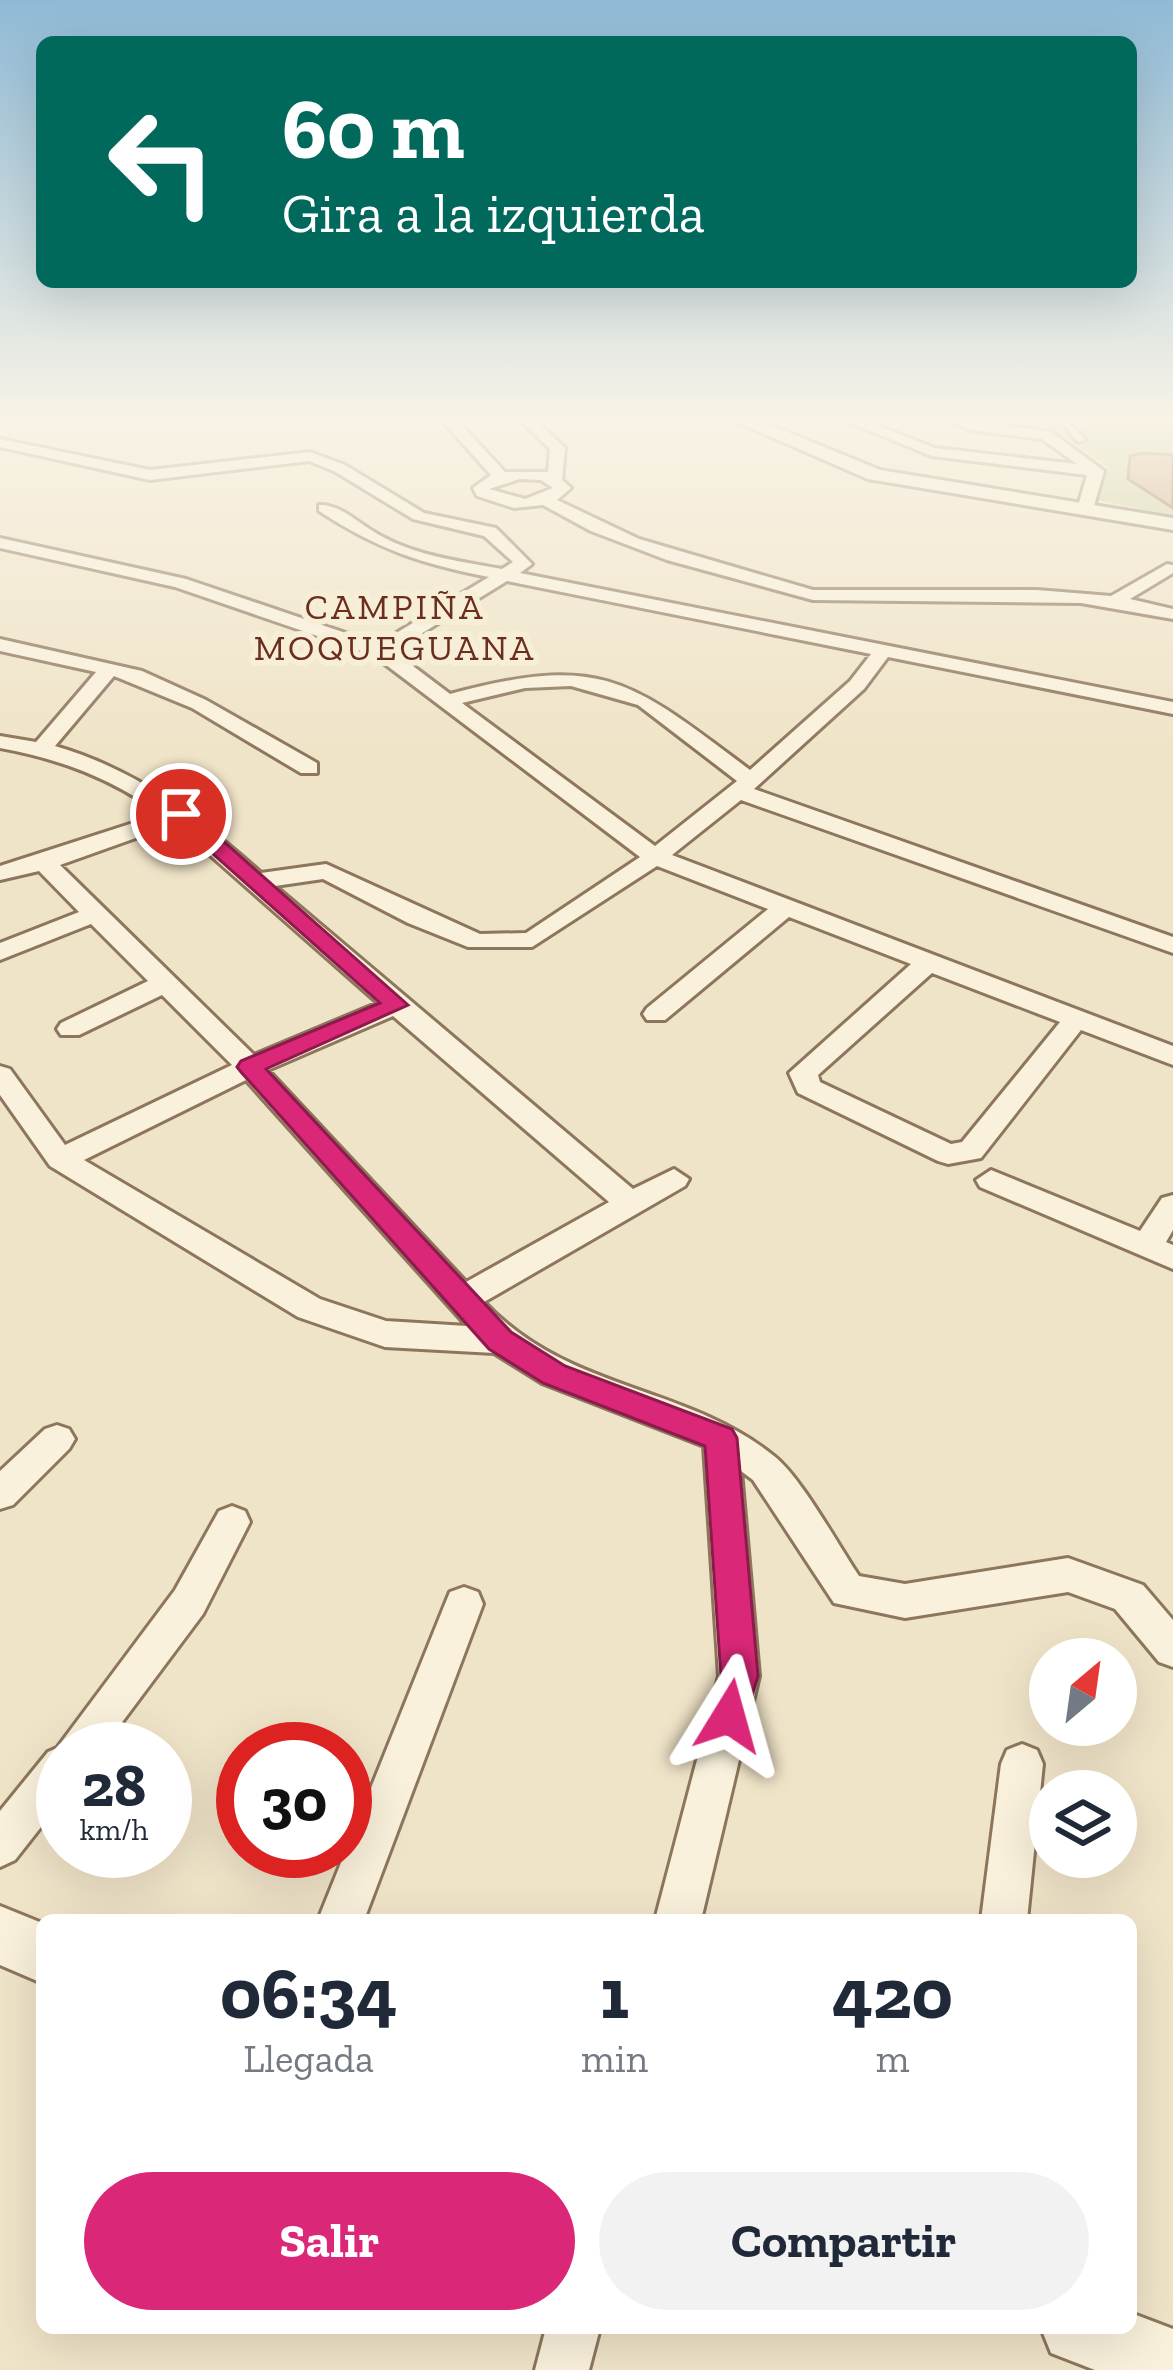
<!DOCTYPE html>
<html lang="es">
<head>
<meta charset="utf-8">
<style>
  :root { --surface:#fff; --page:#f2f2f3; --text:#1f2937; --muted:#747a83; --accent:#db2777 }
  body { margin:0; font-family:"Zilla Slab",serif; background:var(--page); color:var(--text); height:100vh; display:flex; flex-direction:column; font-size:45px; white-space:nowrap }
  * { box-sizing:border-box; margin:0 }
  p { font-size:39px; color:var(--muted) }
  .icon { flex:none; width:66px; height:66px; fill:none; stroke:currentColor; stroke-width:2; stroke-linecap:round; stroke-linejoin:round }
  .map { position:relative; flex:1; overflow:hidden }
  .panel { position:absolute; left:36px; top:1914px; width:1101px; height:420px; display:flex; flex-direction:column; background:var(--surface); border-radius:18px; box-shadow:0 12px 48px #0002 }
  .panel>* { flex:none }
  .top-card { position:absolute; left:36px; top:36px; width:1101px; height:252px; border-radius:18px; box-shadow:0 12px 48px #0002; background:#00695c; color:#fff; overflow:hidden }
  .needle { width:78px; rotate:29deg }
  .fabs { position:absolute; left:1029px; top:1638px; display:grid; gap:24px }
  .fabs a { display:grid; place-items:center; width:108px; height:108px; border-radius:50%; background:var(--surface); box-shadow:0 12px 48px #0002; font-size:60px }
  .speed { position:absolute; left:36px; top:1722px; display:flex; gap:24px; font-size:60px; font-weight:700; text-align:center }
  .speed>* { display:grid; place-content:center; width:156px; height:156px; border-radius:50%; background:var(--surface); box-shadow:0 12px 48px #0002; line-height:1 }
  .speed small { font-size:30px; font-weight:400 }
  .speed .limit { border:18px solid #d22; background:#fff; color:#111 }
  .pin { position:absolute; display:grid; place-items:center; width:102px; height:102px; color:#fff; margin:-51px; border:6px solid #fff; border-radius:50%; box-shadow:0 3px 12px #0007 }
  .me { position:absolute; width:132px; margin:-66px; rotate:8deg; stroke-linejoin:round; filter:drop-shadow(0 0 9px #0008) }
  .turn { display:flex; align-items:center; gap:42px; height:252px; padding:0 48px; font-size:54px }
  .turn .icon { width:156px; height:156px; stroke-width:2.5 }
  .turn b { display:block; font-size:84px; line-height:102px }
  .eta { display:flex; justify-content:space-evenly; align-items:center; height:204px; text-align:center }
  .eta b { font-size:72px; font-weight:700; line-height:84px }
  .cta { display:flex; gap:24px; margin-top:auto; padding:24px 48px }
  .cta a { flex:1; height:138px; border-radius:72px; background:var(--accent); color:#fff; font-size:48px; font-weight:700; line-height:138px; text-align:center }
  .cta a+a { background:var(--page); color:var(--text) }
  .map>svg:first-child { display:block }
</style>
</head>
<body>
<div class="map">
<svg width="1173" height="2370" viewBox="0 0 1173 2370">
  <rect width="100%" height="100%" fill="#f0e4c8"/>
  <path fill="#c9cf9b" d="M951 415H1155L1173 429V516L1098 500 1108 467 1059 433 983 424Z"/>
  <path fill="#cf9f7d" stroke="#8d5f41" stroke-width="3" d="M1143 453 1173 455V508L1128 479 1130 456Z"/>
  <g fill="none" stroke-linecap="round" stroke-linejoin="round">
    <defs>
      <g id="service">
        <path d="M1008 415H1016L997 431H991V427Z"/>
        <path d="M1039 415C1060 415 1072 424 1085 440L1078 442 1065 426Z"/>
      </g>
      <g id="minor">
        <path d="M437 415H452L505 472H548L550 449 515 415H530L565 448 562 480 571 488 557 500 639 539 813 590H1037L1111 596 1167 564 1173 565V573L1130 599 1173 609V619L1081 603 813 600 667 560 591 531 543 505 514 508 477 496 473 488 491 475ZM520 479 541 480 553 488 525 499 489 489Z"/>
        <path d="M831 415H850L935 448 1077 464 1042 439 971 430 934 415 1051 432 1104 471 1094 506 1086 511 1078 506 1087 475 932 456Z"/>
        <path d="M0 439 150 470 310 452 345 465 424 513 496 528 532 564 520 573 1173 702V714L888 657 864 689 754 789 1173 937V953L741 800 672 855 1173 1046V1065L1081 1030 981 1158 948 1164 938 1161 798 1093 789 1073 911 964 789 917 665 1020H647L643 1014 647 1008 768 909 657 866 532 947H468L408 923 323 879 275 886 633 1189 674 1169 689 1179 685 1186 484 1302C568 1392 685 1384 774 1456 801 1477 838 1545 859 1576L905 1584 1068 1558 1143 1585 1173 1620V1667L1159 1662 1115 1609 1068 1592 905 1618 834 1603 753 1480 741 1471 759 1676 701 1920H655L719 1676 704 1446 542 1383 494 1353 385 1347 298 1317 50 1166 0 1095V1066L10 1069 65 1145 232 1065 162 995 79 1035H61L57 1029 61 1023 148 981 91 924 0 960V943L79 912 39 871 0 880V866L161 814C111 778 60 759 0 748V736L36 742 96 672 0 651V639L142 671 206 700 317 763V773H301L192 708 114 676 55 746C138 770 199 818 261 873L326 864 480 934 526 933 640 857 373 655 175 587 0 548V538L186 579 378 644 489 577C422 564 377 549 319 511V505C338 504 355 520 371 530 409 555 458 561 502 569L513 562 484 536 413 519 334 471 309 461 150 480 0 447ZM507 581 871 654 850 681 750 770C630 680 603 653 450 694L393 651ZM571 686 638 705 737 781 655 846 462 703 525 688ZM175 824 378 1003 254 1055 60 865ZM932 973 1060 1022 962 1142 951 1144 820 1082 818 1075ZM393 1016 609 1202 466 1282 268 1070ZM246 1080 467 1326 386 1321 320 1299 84 1160Z"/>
        <path d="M991 1170 1140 1231 1162 1198 1173 1195V1230L1166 1242 1173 1245V1269L980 1187 976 1180Z"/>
        <path d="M57 1425 69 1429 75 1439 69 1449 13 1505 0 1509V1471L45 1429Z"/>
        <path d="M232 1506 245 1511 250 1522 203 1614 102 1749H63V1799L15 1860 0 1867V1811L48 1752 57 1748 175 1590 219 1511Z"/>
        <path d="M464 1587 478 1592 483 1604 364 1920H318L445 1604 450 1592Z"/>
        <path d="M1022 1744 1037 1750 1043 1764 1027 1920H981L1001 1764 1007 1750Z"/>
        <path d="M546 2328H600L589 2370H535Z"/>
      </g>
      <g id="tertiary">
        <path d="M721 415H746L880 470 1173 518V530L868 479Z"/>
        <path d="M0 1906 42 1923V1983L0 1965Z"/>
        <path d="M1131 2313 1173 2329V2370H1095L1051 2353 1041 2328H1131Z"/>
      </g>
    </defs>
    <use href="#service" stroke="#8d765c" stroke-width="6"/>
    <use href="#minor" stroke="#8d765c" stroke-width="6"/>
    <use href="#tertiary" stroke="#8d765c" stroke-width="6"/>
    <use href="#service" fill="#faf1dc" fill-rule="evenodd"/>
    <use href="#minor" fill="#faf1dc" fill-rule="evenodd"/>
    <use href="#tertiary" fill="#faf1dc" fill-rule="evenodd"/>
  </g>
  <linearGradient id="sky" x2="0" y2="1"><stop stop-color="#8fbad6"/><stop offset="0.56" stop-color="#f8f3e6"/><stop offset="1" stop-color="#f8f3e6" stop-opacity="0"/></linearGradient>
  <rect width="1173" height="747" fill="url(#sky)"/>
  <path fill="#db2777" stroke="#8e194d" stroke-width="3" d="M174 810H188L408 1005 266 1069 511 1332 565 1366 732 1429 737 1438 758 1676 742 1729 729 1734 716 1729 711 1716 721 1676 705 1446 543 1383 489 1349 241 1072 237 1067 241 1061 380 1003 174 819Z"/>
  <g text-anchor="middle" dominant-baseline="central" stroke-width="12" stroke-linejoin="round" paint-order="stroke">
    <g font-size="36" letter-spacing="3" fill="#6b2e1e" stroke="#f7eed8">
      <text x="395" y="606">CAMPIÑA<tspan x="395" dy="41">MOQUEGUANA</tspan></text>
    </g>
  </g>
</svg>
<div class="fabs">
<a><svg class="needle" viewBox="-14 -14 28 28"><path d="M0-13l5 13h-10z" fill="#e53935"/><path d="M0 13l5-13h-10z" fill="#747a83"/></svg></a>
<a><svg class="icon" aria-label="layers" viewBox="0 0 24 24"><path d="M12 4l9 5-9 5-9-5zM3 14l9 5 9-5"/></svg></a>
</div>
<div class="speed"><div>28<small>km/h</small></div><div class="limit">30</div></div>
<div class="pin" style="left:181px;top:814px;background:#d93025"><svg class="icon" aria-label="arrive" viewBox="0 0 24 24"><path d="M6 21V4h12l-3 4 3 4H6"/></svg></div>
<svg class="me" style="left:729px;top:1716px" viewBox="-20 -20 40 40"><path d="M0-17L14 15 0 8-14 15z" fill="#db2777" stroke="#fff" stroke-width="4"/></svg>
<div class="top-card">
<div class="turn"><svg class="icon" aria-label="left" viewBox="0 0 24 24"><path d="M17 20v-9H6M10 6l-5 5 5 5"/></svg><div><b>60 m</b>Gira a la izquierda</div></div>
</div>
<section class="panel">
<div class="eta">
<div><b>06:34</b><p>Llegada</p></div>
<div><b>1</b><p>min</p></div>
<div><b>420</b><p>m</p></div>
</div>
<div class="cta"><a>Salir</a><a>Compartir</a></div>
</section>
</div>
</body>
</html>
